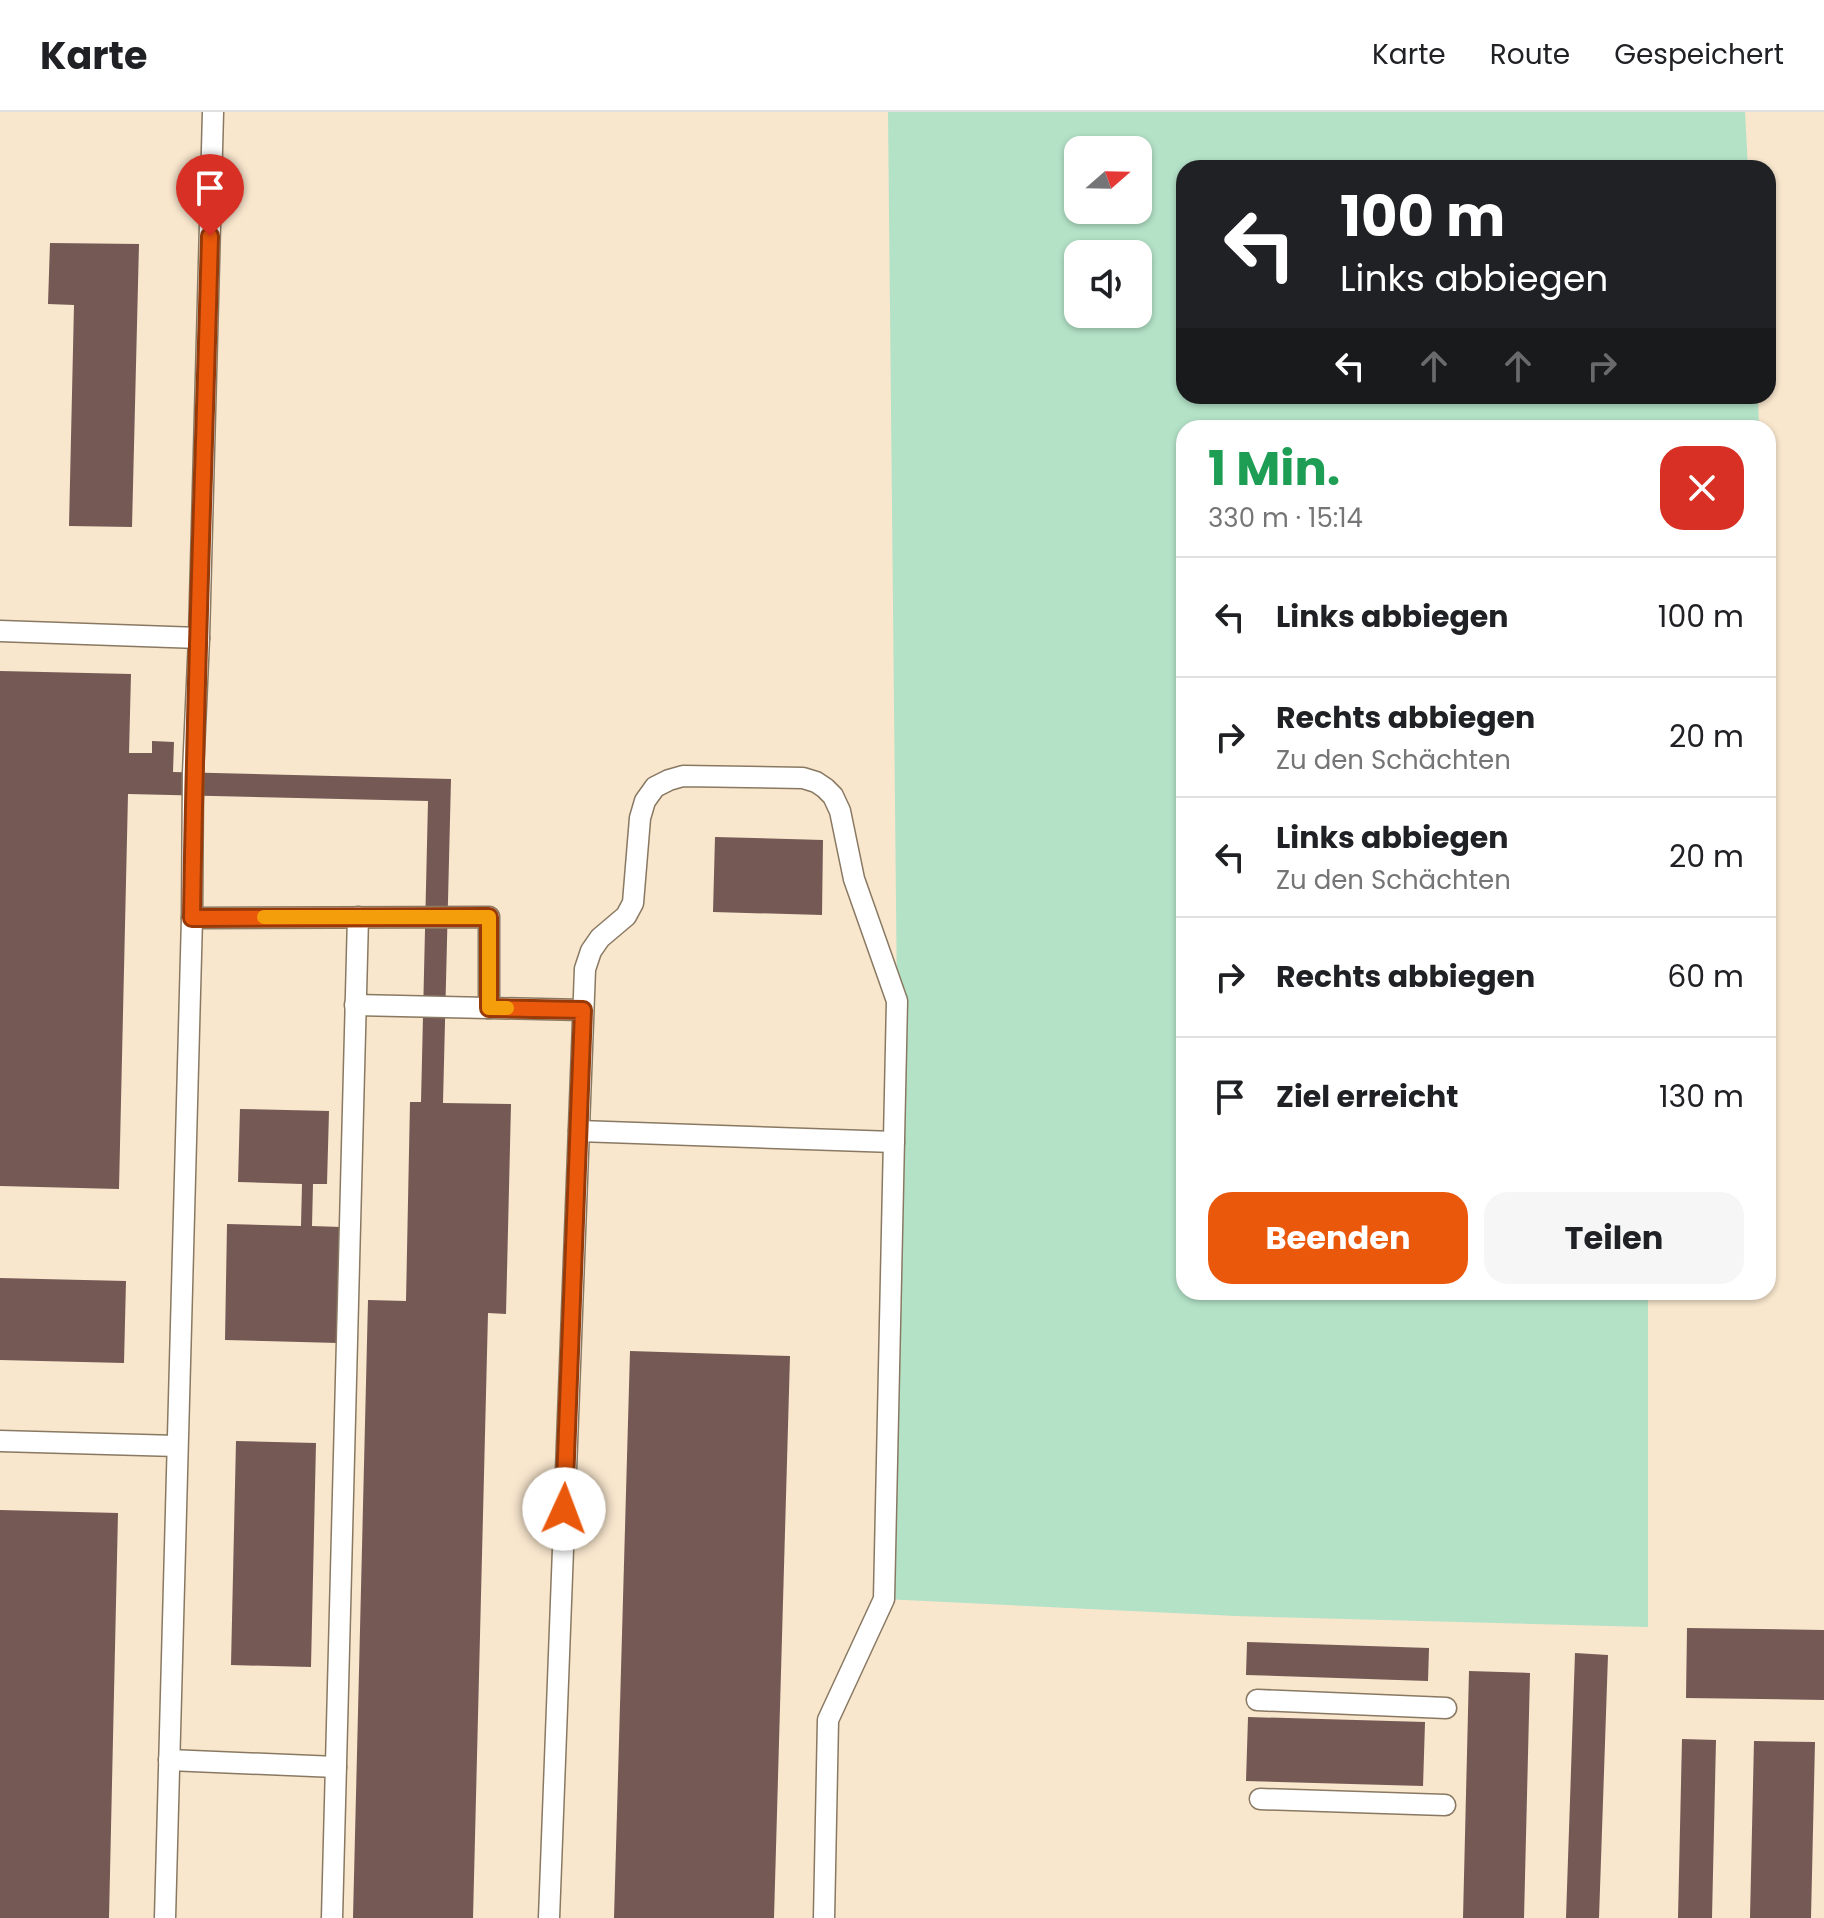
<!DOCTYPE html>
<html lang="de">
<head>
<meta charset="utf-8">
<style>
  :root { --surface:#fff; --page:#f6f6f6; --text:#202124; --muted:#757577; --line:#e0e0e0; --accent:#ea580c }
  body { margin:0; font-family:Poppins,sans-serif; background:var(--page); color:var(--text); height:100vh; display:flex; flex-direction:column; font-size:30px; white-space:nowrap }
  * { box-sizing:border-box; margin:0 }
  p { font-size:26px; color:var(--muted) }
  .icon { flex:none; width:44px; height:44px; fill:none; stroke:currentColor; stroke-width:2; stroke-linecap:round; stroke-linejoin:round }
  .map { position:relative; flex:1; overflow:hidden }
  .sheet { position:absolute; left:1176px; top:308px; width:600px; height:880px; display:flex; flex-direction:column; background:var(--surface); border-radius:24px; box-shadow:0 2px 6px #0004 }
  .sheet>* { flex:none }
  .guide { position:absolute; left:1176px; top:48px; width:600px; height:244px; border-radius:24px; box-shadow:0 2px 6px #0004; background:#202124; color:#fff; overflow:hidden }
  .needle { width:52px; rotate:70deg }
  .tools { position:absolute; left:1064px; top:24px; display:grid; gap:16px }
  .tools a { display:grid; place-items:center; width:88px; height:88px; border-radius:16px; background:var(--surface); box-shadow:0 2px 6px #0004; font-size:40px }
  .pin { position:absolute; display:grid; place-items:center; width:68px; height:68px; color:#fff; margin:-82px -34px; border-radius:50% 50% 50% 0; rotate:-45deg; box-shadow:0 0 8px #0007 }
  .pin .icon { rotate:45deg }
  .me { position:absolute; width:88px; margin:-44px; rotate:2deg; stroke-linejoin:round; filter:drop-shadow(0 0 6px #0008) }
  .turn { display:flex; align-items:center; gap:28px; height:168px; padding:0 32px; font-size:36px }
  .turn .icon { width:104px; height:104px; stroke-width:2.5 }
  .turn b { display:block; font-size:56px; line-height:68px }
  .lanes { display:flex; align-items:center; height:76px; padding:0 32px; background:#0003; justify-content:center; gap:40px; direction:ltr }
  .lanes .off { opacity:.35 }
  .round { display:grid; place-items:center; flex:none; width:84px; height:84px; border-radius:24px; background:var(--page) }
  .overview { display:flex; align-items:center; justify-content:space-between; height:136px; padding:0 32px }
  h1 { font-size:48px; font-weight:700; line-height:60px; color:#1e9e55 }
  .button { display:flex; gap:16px; margin-top:auto; padding:16px 32px }
  .button a { flex:1; height:92px; border-radius:24px; background:var(--accent); color:#fff; font-size:32px; font-weight:700; line-height:92px; text-align:center }
  .button a+a { background:var(--page); color:var(--text) }
  ul { padding:0; list-style:none }
  li { display:flex; align-items:center; gap:24px; height:120px; padding:0 32px; border-top:2px solid var(--line) }
  li div { flex:1 }
  li b { display:block; font-size:30px }
  li em { font-style:normal }
  header { display:flex; align-items:center; gap:48px; box-sizing:border-box; height:112px; padding:0 40px; background:var(--surface); border-bottom:2px solid var(--line) }
  header strong { font-size:38px }
  nav { display:flex; gap:44px; margin-inline-start:auto; font-size:28px }
  .map>svg:first-child { display:block }
</style>
</head>
<body>
<header>
<strong>Karte</strong>
<nav><a>Karte</a><a>Route</a><a>Gespeichert</a></nav>
</header>
<div class="map">
<svg width="1824" height="1806" viewBox="0 0 1824 1806">
  <rect width="100%" height="100%" fill="#f8e6cd"/>
  <path fill="#b3e2c7" fill-rule="evenodd" d="M888 0H1745L1748 56H1184V284H1758L1759 316H1184V1180H1648V1515L1236 1504 884 1487 897 889ZM1078 38H1138V98H1078ZM1078 142H1138V202H1078Z"/>
  <g fill="#755954">
    <path d="M50 131 139 132 132 415 69 414 74 193 48 192Z"/>
    <path d="M0 559 131 562 129 641H152V629L174 630 173 660 451 667 443 991 511 992 506 1202 488 1201 473 1806H353L368 1188 406 1189 410 990H421L428 689 128 682 119 1077 0 1074Z"/>
    <path d="M715 725 823 728 822 803 713 800Z"/>
    <path d="M240 997 329 999 327 1072H313L312 1114 341 1115 338 1231 225 1228 227 1112 301 1114 302 1072 238 1070Z"/>
    <path d="M0 1166 126 1169 124 1251 0 1248Z"/>
    <path d="M630 1239 790 1244 774 1806H614Z"/>
    <path d="M236 1329 316 1331 311 1555 231 1553Z"/>
    <path d="M0 1398 118 1401 109 1806H0Z"/>
    <path d="M1687 1516 1824 1518V1588L1686 1586Z"/>
    <path d="M1247 1530 1429 1536 1428 1569 1246 1563Z"/>
    <path d="M1575 1541 1608 1543 1599 1806H1566Z"/>
    <path d="M1469 1559 1530 1561 1524 1806H1463Z"/>
    <path d="M1248 1605 1425 1610 1423 1674 1246 1669Z"/>
    <path d="M1682 1627 1716 1628 1712 1806H1678Z"/>
    <path d="M1754 1629 1815 1630 1811 1806H1750Z"/>
  </g>
  <g fill="none" stroke-linecap="round" stroke-linejoin="round">
    <defs>
      <g id="lane">
        <path d="M0 519 199 526"/>
        <path d="M192 806 489 805V896"/>
        <path d="M355 893 583 898"/>
        <path d="M579 1019 894 1030"/>
        <path d="M0 1329 177 1334"/>
        <path d="M1257 1588 1446 1596"/>
        <path d="M169 1648 336 1655"/>
        <path d="M1260 1687 1445 1693"/>
        <path d="M165 1806 192 806 193 661 199 526 213 0"/>
        <path d="M332 1806 358 805"/>
        <path d="M549 1806 585 857 591 839 600 826 626 804 633 791 640 706 645 689 655 675 669 668 683 664 803 666 816 670 825 676 833 684 840 699 854 767 897 889 884 1487 828 1608 824 1806"/>
      </g>
    </defs>
    <use href="#lane" stroke="#897962" stroke-width="23"/>
    <use href="#lane" stroke="#fff" stroke-width="20"/>
  </g>
  <g fill="none" stroke-linecap="round" stroke-linejoin="round">
    <defs>
      <path id="route" d="M210 124C204 351 195 578 192 806L489 805V896L583 898 564 1397"/>
    </defs>
    <use href="#route" stroke="#983908" stroke-width="20"/>
    <use href="#route" stroke="#ea580c" stroke-width="14"/>
    <path stroke="#f59e0b" stroke-width="14" d="M264 805H489V896H507"/>
  </g>
</svg>
<div class="tools">
<a><svg class="needle" viewBox="-14 -14 28 28"><path d="M0-13l5 13h-10z" fill="#e53935"/><path d="M0 13l5-13h-10z" fill="#757577"/></svg></a>
<a><svg class="icon" aria-label="sound" viewBox="0 0 24 24"><path d="M4 9h4l5-4v14l-5-4H4zM17 9q2 3 0 6"/></svg></a>
</div>
<div class="pin" style="left:210px;top:124px;background:#d93025"><svg class="icon" aria-label="arrive" viewBox="0 0 24 24"><path d="M6 21V4h12l-3 4 3 4H6"/></svg></div>
<svg class="me" style="left:564px;top:1397px" viewBox="-20 -20 40 40"><circle r="19" fill="#fff"/><path d="M0-13L10 11 0 6-10 11z" fill="#ea580c"/></svg>
<div class="guide">
<div class="turn"><svg class="icon" aria-label="left" viewBox="0 0 24 24"><path d="M17 20v-9H6M10 6l-5 5 5 5"/></svg><div><b>100 m</b>Links abbiegen</div></div>
<div class="lanes"><svg class="icon" aria-label="left" viewBox="0 0 24 24"><path d="M17 20v-9H6M10 6l-5 5 5 5"/></svg><svg class="icon off" aria-label="ahead" viewBox="0 0 24 24"><path d="M12 20V5M6 11l6-6 6 6"/></svg><svg class="icon off" aria-label="ahead" viewBox="0 0 24 24"><path d="M12 20V5M6 11l6-6 6 6"/></svg><svg class="icon off" aria-label="right" viewBox="0 0 24 24"><path d="M7 20v-9h11M14 6l5 5-5 5"/></svg></div>
</div>
<section class="sheet">
<div class="overview"><div><h1>1 Min.</h1><p>330 m · 15:14</p></div><a class="round" style="background:#d93025;color:#fff"><svg class="icon" aria-label="close" viewBox="0 0 24 24"><path d="M6 6l12 12M18 6L6 18"/></svg></a></div>
<ul>
<li><svg class="icon" aria-label="left" viewBox="0 0 24 24"><path d="M17 20v-9H6M10 6l-5 5 5 5"/></svg><div><b>Links abbiegen</b></div><em>100 m</em></li>
<li><svg class="icon" aria-label="right" viewBox="0 0 24 24"><path d="M7 20v-9h11M14 6l5 5-5 5"/></svg><div><b>Rechts abbiegen</b><p>Zu den Schächten</p></div><em>20 m</em></li>
<li><svg class="icon" aria-label="left" viewBox="0 0 24 24"><path d="M17 20v-9H6M10 6l-5 5 5 5"/></svg><div><b>Links abbiegen</b><p>Zu den Schächten</p></div><em>20 m</em></li>
<li><svg class="icon" aria-label="right" viewBox="0 0 24 24"><path d="M7 20v-9h11M14 6l5 5-5 5"/></svg><div><b>Rechts abbiegen</b></div><em>60 m</em></li>
<li><svg class="icon" aria-label="arrive" viewBox="0 0 24 24"><path d="M6 21V4h12l-3 4 3 4H6"/></svg><div><b>Ziel erreicht</b></div><em>130 m</em></li>
</ul>
<div class="button"><a>Beenden</a><a>Teilen</a></div>
</section>
</div>
</body>
</html>
